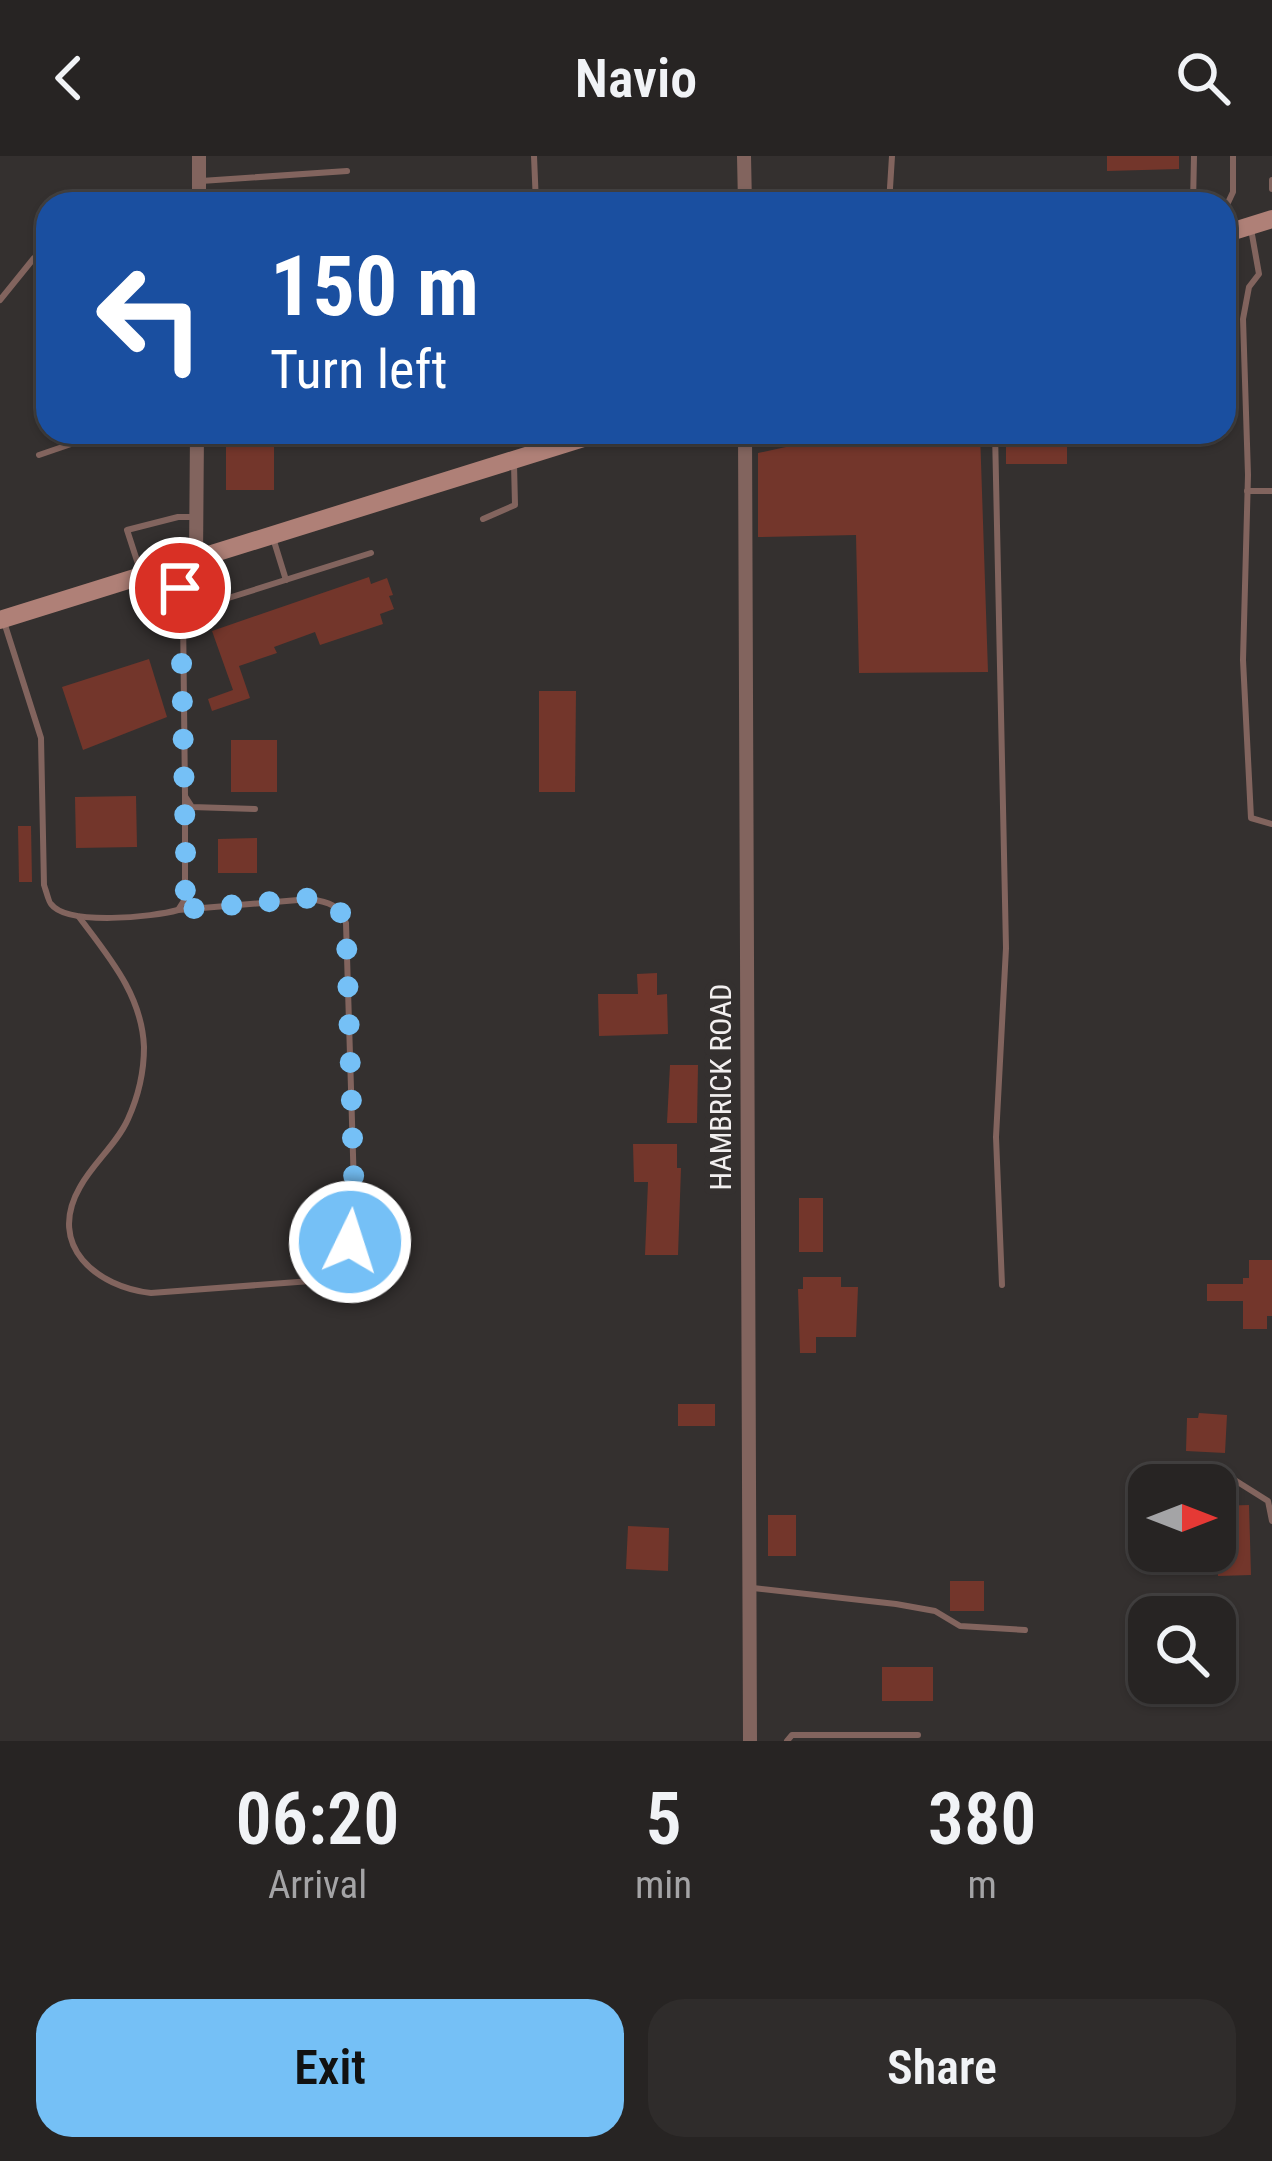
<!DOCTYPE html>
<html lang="en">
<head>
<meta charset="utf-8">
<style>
  :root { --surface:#272423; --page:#2f2c2b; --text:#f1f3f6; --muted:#a4a4a6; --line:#434141; --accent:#75c0f6 }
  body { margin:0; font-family:"Roboto Condensed",sans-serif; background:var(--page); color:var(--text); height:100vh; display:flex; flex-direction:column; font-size:45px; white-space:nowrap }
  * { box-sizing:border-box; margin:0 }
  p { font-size:39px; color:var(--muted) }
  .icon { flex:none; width:66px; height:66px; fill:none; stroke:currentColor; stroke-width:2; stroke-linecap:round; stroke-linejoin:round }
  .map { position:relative; height:1585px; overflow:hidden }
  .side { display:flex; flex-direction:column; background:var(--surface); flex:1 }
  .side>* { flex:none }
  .top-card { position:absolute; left:36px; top:36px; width:1200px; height:252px; border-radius:36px; box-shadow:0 3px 9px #0004,0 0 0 3px var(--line); background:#1a4fa0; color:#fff; overflow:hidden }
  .needle { width:78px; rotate:90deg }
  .controls { position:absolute; left:1128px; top:1308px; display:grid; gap:24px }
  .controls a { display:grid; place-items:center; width:108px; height:108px; border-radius:24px; background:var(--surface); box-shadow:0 3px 9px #0004,0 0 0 3px var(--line); font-size:60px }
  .pin { position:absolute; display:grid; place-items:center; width:102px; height:102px; color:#fff; margin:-51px; border:6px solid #fff; border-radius:50%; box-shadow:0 3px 12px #0007 }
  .me { position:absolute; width:132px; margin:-66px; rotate:4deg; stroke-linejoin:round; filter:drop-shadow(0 0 9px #0008) }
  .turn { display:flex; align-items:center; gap:42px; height:252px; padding:0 36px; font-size:54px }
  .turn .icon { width:156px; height:156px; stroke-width:2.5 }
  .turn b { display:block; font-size:84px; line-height:102px }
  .eta { display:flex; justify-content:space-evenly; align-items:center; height:204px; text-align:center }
  .eta b { font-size:72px; font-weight:600; line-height:84px }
  .cta { display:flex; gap:24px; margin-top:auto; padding:24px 36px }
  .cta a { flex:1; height:138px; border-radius:36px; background:var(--accent); color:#111; font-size:48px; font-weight:600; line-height:138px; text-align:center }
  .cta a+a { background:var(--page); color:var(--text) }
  header { display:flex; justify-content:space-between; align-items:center; height:156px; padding:0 36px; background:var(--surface); font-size:54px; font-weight:600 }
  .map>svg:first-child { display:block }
</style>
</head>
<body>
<header><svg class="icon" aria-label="back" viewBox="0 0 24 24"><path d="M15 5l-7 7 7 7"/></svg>Navio<svg class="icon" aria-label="search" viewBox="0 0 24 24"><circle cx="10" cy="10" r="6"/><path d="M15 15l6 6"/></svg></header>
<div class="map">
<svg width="1272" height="1585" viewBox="0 0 1272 1585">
  <rect width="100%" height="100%" fill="#34302f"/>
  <g fill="#73362b">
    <path d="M1107 0H1179V13L1107 15Z"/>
    <rect x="226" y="276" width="48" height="58"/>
    <path d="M854 276H980L988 516 859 517 856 379 758 381V297Z"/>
    <rect x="1006" y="276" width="61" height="32"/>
    <path d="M369 421 371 428 387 422 393 439 389 440 394 453 380 458 383 468 320 489 315 476 274 491 277 497 239 510 250 542 212 555 208 543 233 534 212 475Z"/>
    <path d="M149 503 167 561 83 594 62 531Z"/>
    <path d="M539 535H576L575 636H539Z"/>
    <rect x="231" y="584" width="46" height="52"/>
    <path d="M136 640 137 691 76 692 75 641Z"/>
    <path d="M18 670H31L32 726H19Z"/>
    <path d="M257 682V717H218V683Z"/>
    <path d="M657 817V839L667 838 668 878 599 880 598 838H638L637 818Z"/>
    <path d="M670 909H698L697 967H667Z"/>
    <path d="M633 988H677V1012H681L678 1099H645L648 1026H634Z"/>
    <rect x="799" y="1042" width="24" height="54"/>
    <path d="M1249 1104H1272V1160H1267V1173H1243V1145H1207V1128H1243V1122H1249Z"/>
    <path d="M803 1121H841V1131H858L856 1181H816V1197H800L798 1133H803Z"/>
    <rect x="678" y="1248" width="37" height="22"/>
    <path d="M1199 1257 1227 1259 1225 1297 1186 1295 1187 1262H1198Z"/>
    <path d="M1249 1349 1251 1419 1218 1420 1216 1350Z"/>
    <rect x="768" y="1359" width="28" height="41"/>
    <path d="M628 1370 669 1372 668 1415 626 1413Z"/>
    <rect x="950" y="1425" width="34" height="30"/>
    <rect x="882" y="1511" width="51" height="34"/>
  </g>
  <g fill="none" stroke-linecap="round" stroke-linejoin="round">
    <g stroke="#82645e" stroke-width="6">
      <path d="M534 0 536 48"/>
      <path d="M1272 24V33"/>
      <path d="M201 25 347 15"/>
      <path d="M889 48 892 0"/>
      <path d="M1106 48 1129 39 1130 48"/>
      <path d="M1193 48 1194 0"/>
      <path d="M1232 72 1225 53 1233 36V0"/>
      <path d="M1251 73 1259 118 1249 131 1243 163 1248 319 1243 504 1251 662 1272 668"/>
      <path d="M0 144 34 102H48"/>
      <path d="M995 276 1006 792 996 981 1002 1129"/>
      <path d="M39 299 106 276"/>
      <path d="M1247 335H1272"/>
      <path d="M483 363 515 349 514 308"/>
      <path d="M273 382 286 424"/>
      <path d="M200 405 211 437 222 444 371 397"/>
      <path d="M178 412 183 456 185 640 192 651 255 653"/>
      <path d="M141 417 127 374 178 361H193"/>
      <path d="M4 466 41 582 44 729C45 731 49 747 51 748 67 770 154 761 178 754L185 743V640"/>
      <path d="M79 761C109 801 142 839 144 891 144 916 138 941 128 963 117 988 93 1007 80 1031 46 1090 97 1131 151 1137L311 1125 341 1103 355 1065 346 767C339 749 329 746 310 743L178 754"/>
      <path d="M1183 1320 1233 1323 1268 1345 1272 1365"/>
      <path d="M753 1432 896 1448 935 1455 960 1470 1025 1474"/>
      <path d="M787 1585 792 1579H918"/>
    </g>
    <g stroke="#82645e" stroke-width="14">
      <path d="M744 0 745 48"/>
      <path d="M199 48V0"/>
      <path d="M745 276 750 1585"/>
      <path d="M196 402 197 276"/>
    </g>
    <g stroke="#af8077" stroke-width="18">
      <path d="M1224 78 1272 63"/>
      <path d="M0 464 603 276"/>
    </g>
  </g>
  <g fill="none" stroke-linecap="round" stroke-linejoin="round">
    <path stroke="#75c0f6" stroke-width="21" stroke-dasharray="0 37.8" d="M180 432 186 718 185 743 178 754 310 742C329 746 339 749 346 767L355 1064 350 1086"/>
  </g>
  <g text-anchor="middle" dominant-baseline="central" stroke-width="12" stroke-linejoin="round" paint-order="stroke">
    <g font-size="30" fill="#f2efef" stroke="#34302f">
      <text transform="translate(720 931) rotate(-90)">HAMBRICK ROAD</text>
    </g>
  </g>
</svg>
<div class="controls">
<a><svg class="needle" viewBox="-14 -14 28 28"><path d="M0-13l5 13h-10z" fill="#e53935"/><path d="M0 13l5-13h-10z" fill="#a4a4a6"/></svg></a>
<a><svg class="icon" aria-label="search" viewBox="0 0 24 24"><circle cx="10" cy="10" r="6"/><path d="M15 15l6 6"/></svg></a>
</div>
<div class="pin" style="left:180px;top:432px;background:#d93025"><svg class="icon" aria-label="arrive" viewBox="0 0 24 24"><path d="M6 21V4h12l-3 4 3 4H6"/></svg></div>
<svg class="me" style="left:350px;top:1086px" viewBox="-20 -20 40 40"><circle r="17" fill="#75c0f6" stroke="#fff" stroke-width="3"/><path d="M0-11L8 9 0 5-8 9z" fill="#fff"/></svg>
<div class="top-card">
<div class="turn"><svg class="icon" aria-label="left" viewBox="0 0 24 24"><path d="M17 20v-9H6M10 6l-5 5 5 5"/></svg><div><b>150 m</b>Turn left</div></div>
</div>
</div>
<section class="side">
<div class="eta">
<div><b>06:20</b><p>Arrival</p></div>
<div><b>5</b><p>min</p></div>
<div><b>380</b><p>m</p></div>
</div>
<div class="cta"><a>Exit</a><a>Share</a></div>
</section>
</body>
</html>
